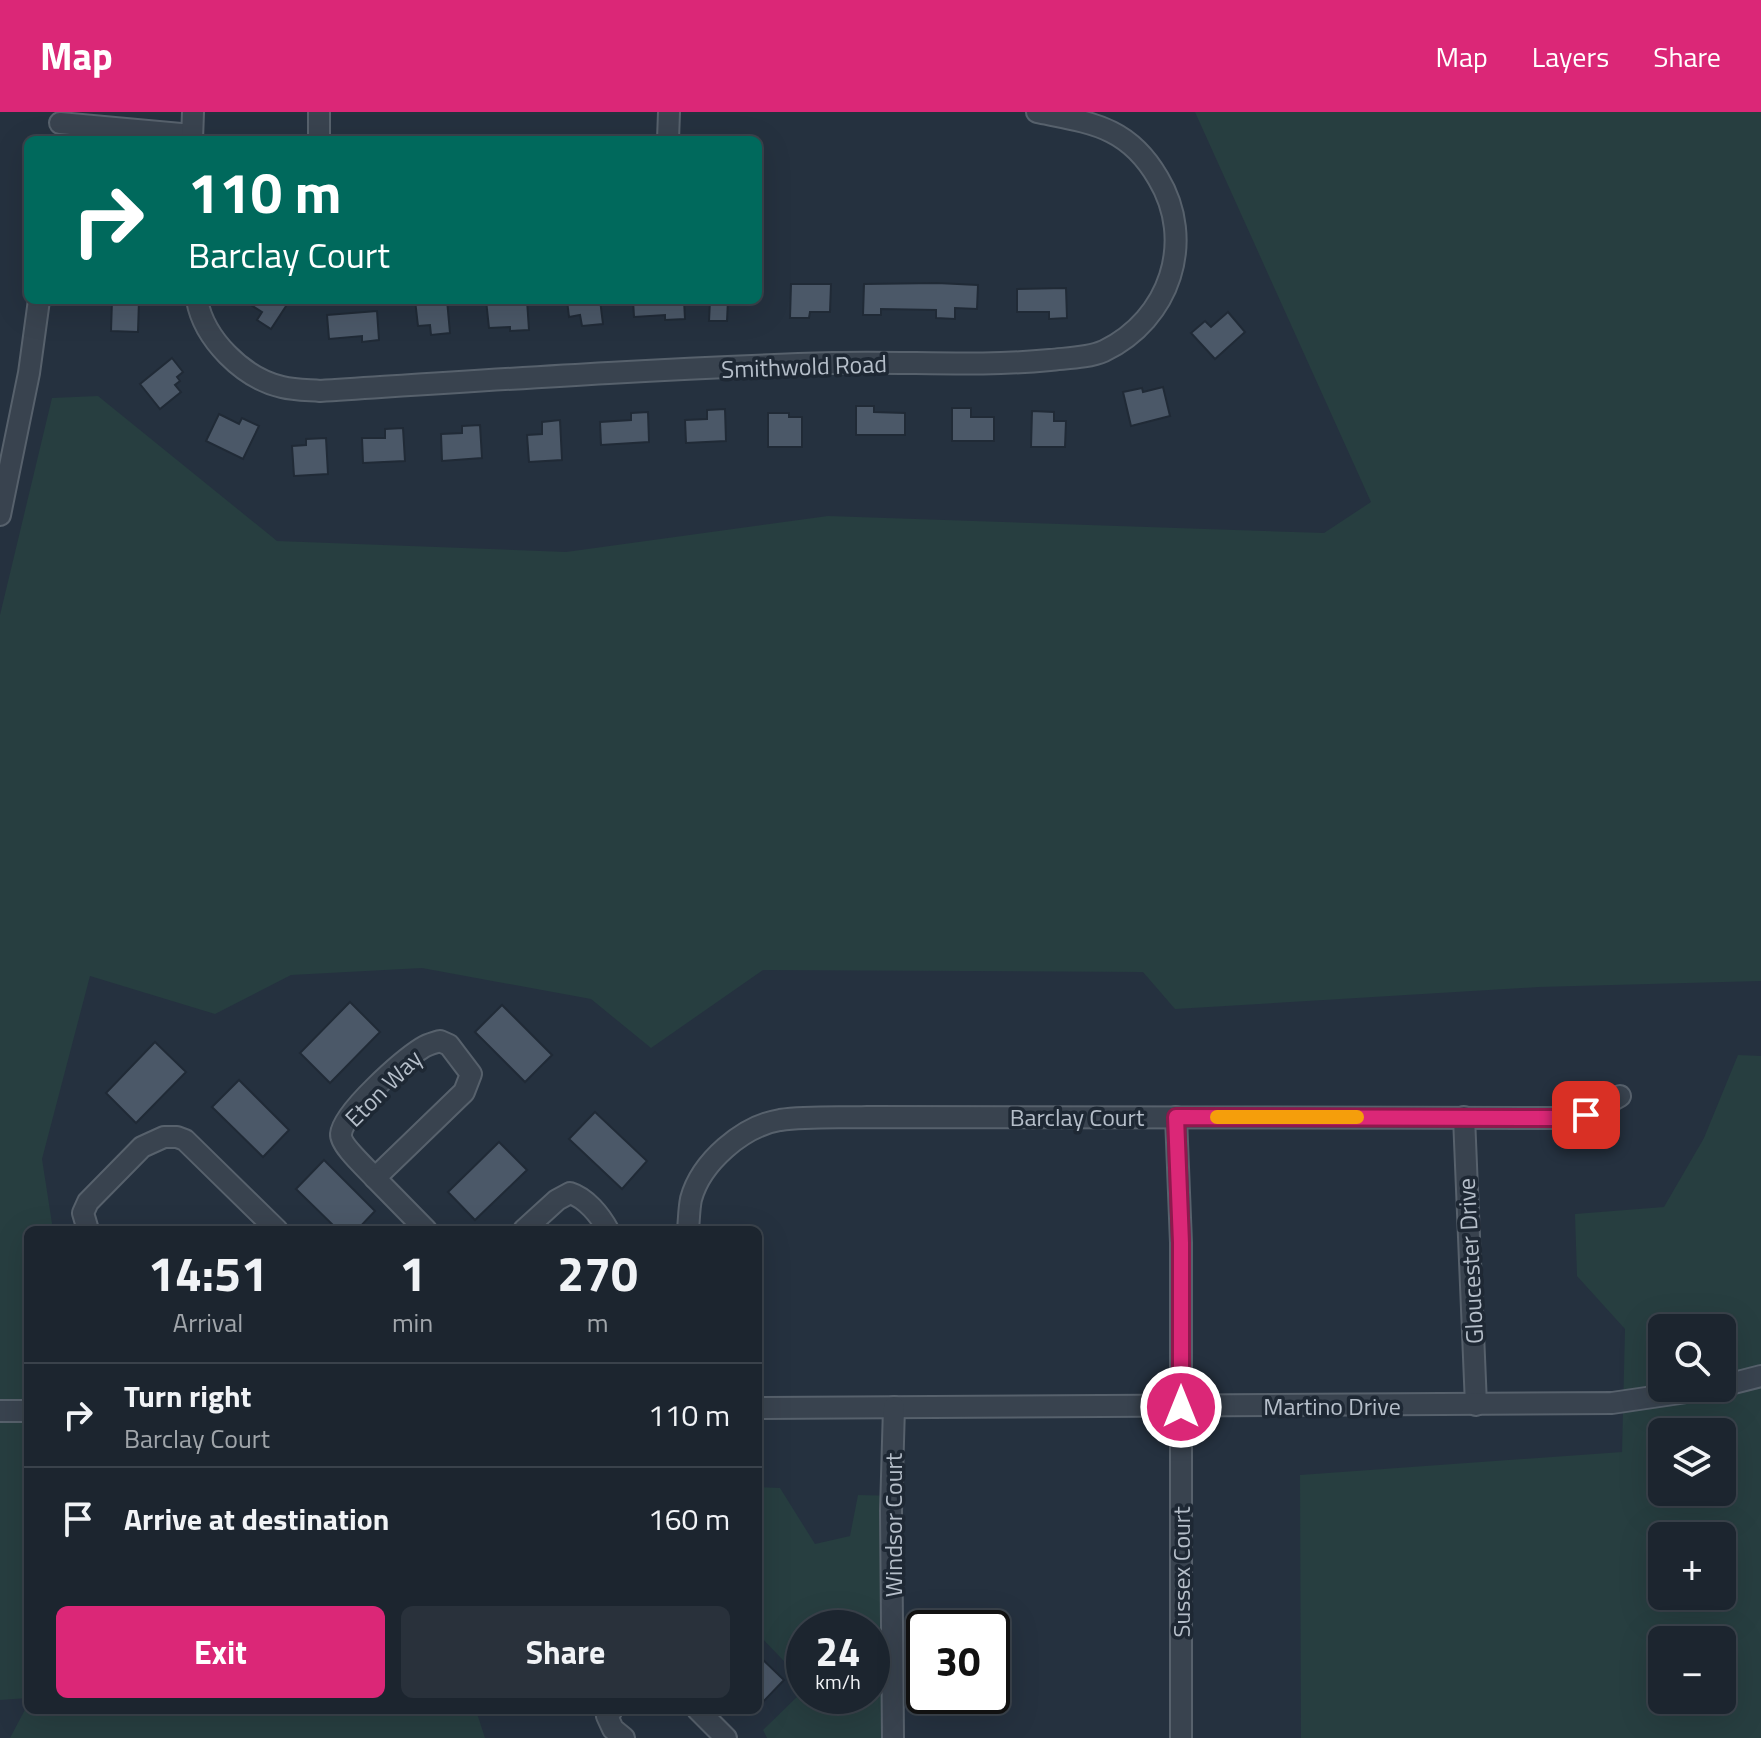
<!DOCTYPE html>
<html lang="en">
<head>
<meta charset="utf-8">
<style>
  :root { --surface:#1c252f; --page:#29313b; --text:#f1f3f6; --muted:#a0a5aa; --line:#3a424b; --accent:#db2777 }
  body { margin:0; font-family:"Titillium Web",sans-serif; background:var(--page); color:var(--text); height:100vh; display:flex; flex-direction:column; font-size:30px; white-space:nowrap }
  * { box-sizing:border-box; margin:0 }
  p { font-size:26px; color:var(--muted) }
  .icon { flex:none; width:44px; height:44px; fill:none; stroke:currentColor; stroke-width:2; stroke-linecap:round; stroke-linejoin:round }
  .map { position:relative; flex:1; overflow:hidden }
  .drawer { position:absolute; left:24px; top:1114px; width:738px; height:488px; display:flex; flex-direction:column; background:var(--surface); border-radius:12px; box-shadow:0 8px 32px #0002,0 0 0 2px var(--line) }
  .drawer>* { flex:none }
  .banner { position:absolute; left:24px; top:24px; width:738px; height:168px; border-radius:12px; box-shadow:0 8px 32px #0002,0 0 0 2px var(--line); background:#00695c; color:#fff; overflow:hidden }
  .controls { position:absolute; left:1648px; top:1202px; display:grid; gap:16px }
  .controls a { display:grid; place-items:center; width:88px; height:88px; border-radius:12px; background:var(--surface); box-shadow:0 8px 32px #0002,0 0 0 2px var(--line); font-size:40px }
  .speed { position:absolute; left:786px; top:1498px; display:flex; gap:16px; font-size:40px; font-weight:700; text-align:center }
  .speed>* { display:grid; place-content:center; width:104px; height:104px; border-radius:50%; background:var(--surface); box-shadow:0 8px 32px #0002,0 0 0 2px var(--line); line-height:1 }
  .speed small { font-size:20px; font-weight:400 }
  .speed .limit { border:4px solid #111; border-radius:12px; background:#fff; color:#111 }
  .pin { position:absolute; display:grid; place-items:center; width:68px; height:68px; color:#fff; margin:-34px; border-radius:16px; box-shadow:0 4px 12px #0006 }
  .me { position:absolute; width:88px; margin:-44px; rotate:0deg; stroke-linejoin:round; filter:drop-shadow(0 0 6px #0008) }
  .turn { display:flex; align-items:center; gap:28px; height:168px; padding:0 32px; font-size:36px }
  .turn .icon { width:104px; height:104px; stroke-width:2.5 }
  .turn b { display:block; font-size:56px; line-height:68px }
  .eta { display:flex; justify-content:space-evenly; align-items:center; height:136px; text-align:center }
  .eta b { font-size:48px; font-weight:700; line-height:56px }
  .button { display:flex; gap:16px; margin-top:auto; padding:16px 32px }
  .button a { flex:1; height:92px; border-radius:12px; background:var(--accent); color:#fff; font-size:32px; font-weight:700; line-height:92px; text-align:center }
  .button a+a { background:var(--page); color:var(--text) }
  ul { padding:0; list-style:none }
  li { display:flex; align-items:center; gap:24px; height:104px; padding:0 32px; border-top:2px solid var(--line) }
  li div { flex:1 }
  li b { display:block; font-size:30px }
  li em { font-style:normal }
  header { display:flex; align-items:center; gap:48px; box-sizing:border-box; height:112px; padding:0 40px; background:var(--accent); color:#fff }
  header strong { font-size:38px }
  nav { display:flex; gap:44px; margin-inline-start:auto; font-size:28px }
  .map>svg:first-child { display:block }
</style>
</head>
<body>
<header>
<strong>Map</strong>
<nav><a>Map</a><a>Layers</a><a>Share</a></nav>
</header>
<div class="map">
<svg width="1761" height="1626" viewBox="0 0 1761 1626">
  <rect width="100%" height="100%" fill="#25313f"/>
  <g fill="#273e40" fill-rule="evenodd">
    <path d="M1195 0H1761V869L1539 875 1175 897 1143 860 763 858 651 936 591 887 422 856 291 863 215 902 90 864 42 1047 53 1118H28V1586L0 1588V503L52 286 98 284 277 429 566 440 828 404 1324 421 1371 390Z"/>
    <path d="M1738 943 1761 944V1626H1301L1300 1363 1622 1340 1625 1217 1577 1164 1575 1102 1664 1095 1704 1026ZM1662 1216H1722V1276H1662ZM1662 1320H1722V1380H1662ZM1662 1424H1722V1484H1662ZM1662 1528H1722V1588H1662Z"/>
    <path d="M758 1375 780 1376 815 1432 850 1424 858 1383 898 1384 900 1626H767L763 1618 804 1578V1584H872V1516H804V1570L758 1522Z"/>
    <path d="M28 1592V1598H476L485 1626H10Z"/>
  </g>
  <g fill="#4b5868" stroke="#202a36" stroke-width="2">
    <path d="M937 171 978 173 977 197 955 196V207L936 206V198L881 197V203H863L864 172Z"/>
    <path d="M791 172H831L830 200H810L809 206H790Z"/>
    <path d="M1066 176 1067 206 1049 207V200H1017V177Z"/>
    <path d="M112 188H139L138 220 111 219Z"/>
    <path d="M243 188H290L271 217 257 208 262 200Z"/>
    <path d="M415 188H447L450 221 431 223 430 213 418 214Z"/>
    <path d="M486 188H527L529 218 510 219V215L489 216Z"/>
    <path d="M567 188H600L603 212 582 214 580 203 569 205Z"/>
    <path d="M633 188H684L685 207 665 208V203L634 205Z"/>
    <path d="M710 188H728L727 209H709Z"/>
    <path d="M377 199 379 228 362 230V224L329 227 327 203Z"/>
    <path d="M1228 200 1245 220 1215 247 1191 221 1205 209 1211 215Z"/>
    <path d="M172 246 183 260 177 265 180 269 175 273 181 280 160 297 140 272Z"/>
    <path d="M1163 275 1170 304 1131 314 1123 280 1142 276 1143 280Z"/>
    <path d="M856 294H874V300L905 301V323H856Z"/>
    <path d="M952 296H971V305H994V329H952Z"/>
    <path d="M725 297 726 329 686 331 685 308 707 307V298Z"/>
    <path d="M1032 299 1054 300V309H1066L1065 335H1031Z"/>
    <path d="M648 300 649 330 601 333 600 310 631 308V301Z"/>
    <path d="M768 301H789V305H802V335H768Z"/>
    <path d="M219 302 239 312 242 306 259 314 243 347 206 329Z"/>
    <path d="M560 308 562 348 529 350 527 323 542 322V310Z"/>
    <path d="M480 313 482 346 442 349 441 322 462 321V314Z"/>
    <path d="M403 316 405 349 363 351 362 326H385V317Z"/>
    <path d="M326 326 328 362 294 364 292 334 306 333V327Z"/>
    <path d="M350 890 380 920 330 971 300 941Z"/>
    <path d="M502 893 552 943 525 970 475 920Z"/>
    <path d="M155 930 186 960 136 1011 106 981Z"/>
    <path d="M239 968 289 1018 263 1045 212 995Z"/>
    <path d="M595 1000 647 1049 622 1077 569 1027Z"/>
    <path d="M499 1030 527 1058 475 1108 448 1080Z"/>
    <path d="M324 1048 375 1099 357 1118H338L296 1077Z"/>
    <path d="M758 1543 784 1568 758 1595Z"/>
  </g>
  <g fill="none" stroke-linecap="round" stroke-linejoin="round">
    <defs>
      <g id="minor">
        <path d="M60 11 192 23"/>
        <path d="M192 28 193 0"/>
        <path d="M319 28V0"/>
        <path d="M668 28 669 0"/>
        <path d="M197 188C204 227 243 266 282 275 294 278 308 278 320 279 491 268 662 256 833 251 905 249 978 255 1050 248 1068 246 1088 246 1104 239 1170 207 1196 129 1158 66 1128 14 1091 11 1037 0"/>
        <path d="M0 403 29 261 39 188"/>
        <path d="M440 929 449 933 471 962 464 980 375 1066C367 1057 340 1033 341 1022 343 1000 403 948 422 936 428 932 434 931 440 929Z"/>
        <path d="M1176 1005 1181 1131V1626"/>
        <path d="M1464 1005 1476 1293"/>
        <path d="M375 1066 426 1118"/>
        <path d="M88 1118 83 1101 88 1090 142 1035 164 1025H177L185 1028 277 1118"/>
        <path d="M524 1118 557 1088 570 1081C586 1086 600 1103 608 1118"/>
        <path d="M688 1118C689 1108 689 1097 691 1087 701 1050 743 1014 780 1008 809 1004 839 1006 867 1005L1566 1006 1586 1003 1620 984"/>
        <path d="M1722 1274 1761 1264"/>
        <path d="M758 1296 1612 1291 1714 1276"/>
        <path d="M0 1299H28"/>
        <path d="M612 1598 607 1604 613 1617 624 1626"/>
        <path d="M698 1598 726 1626"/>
        <path d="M893 1626 891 1399 894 1295"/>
      </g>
    </defs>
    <use href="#minor" stroke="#57616c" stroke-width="24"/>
    <use href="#minor" stroke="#39434f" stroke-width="20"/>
  </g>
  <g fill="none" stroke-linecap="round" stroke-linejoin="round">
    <defs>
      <path id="route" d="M1181 1295V1131L1176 1005 1566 1006 1586 1003"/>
    </defs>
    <use href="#route" stroke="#8e194d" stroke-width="20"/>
    <use href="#route" stroke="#db2777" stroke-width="14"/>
    <path stroke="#f59e0b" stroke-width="14" d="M1217 1005H1357"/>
  </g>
  <g text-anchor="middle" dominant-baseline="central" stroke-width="7" stroke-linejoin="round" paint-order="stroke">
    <g font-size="24" fill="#b5bec9" stroke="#1e2834">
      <text transform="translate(804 254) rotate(-2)">Smithwold Road</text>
      <text transform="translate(383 976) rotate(-45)">Eton Way</text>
      <text x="1077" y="1005">Barclay Court</text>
      <text transform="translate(1470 1149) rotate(-93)">Gloucester Drive</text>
      <text x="1332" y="1294">Martino Drive</text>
      <text transform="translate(893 1413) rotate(-90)">Windsor Court</text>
      <text transform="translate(1181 1460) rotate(-90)">Sussex Court</text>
    </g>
  </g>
</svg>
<div class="controls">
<a><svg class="icon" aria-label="search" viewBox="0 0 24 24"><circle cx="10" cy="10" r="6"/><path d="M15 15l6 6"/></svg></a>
<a><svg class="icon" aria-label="layers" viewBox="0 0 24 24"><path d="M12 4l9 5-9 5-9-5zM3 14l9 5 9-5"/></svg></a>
<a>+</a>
<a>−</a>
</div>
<div class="speed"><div>24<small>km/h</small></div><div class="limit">30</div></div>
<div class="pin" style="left:1586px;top:1003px;background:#d93025"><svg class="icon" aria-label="arrive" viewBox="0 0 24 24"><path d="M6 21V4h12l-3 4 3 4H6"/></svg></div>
<svg class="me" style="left:1181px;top:1295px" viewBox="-20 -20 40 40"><circle r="17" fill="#db2777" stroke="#fff" stroke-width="3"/><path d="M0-11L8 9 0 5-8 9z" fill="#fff"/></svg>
<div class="banner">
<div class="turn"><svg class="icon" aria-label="right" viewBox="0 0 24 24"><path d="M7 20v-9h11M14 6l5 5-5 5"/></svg><div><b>110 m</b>Barclay Court</div></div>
</div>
<section class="drawer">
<div class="eta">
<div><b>14:51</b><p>Arrival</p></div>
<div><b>1</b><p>min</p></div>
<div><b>270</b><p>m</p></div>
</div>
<ul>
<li><svg class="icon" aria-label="right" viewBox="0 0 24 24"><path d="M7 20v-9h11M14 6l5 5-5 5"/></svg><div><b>Turn right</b><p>Barclay Court</p></div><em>110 m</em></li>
<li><svg class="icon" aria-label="arrive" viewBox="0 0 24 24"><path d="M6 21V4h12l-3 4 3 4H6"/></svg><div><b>Arrive at destination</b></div><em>160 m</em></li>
</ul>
<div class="button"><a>Exit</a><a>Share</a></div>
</section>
</div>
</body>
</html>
